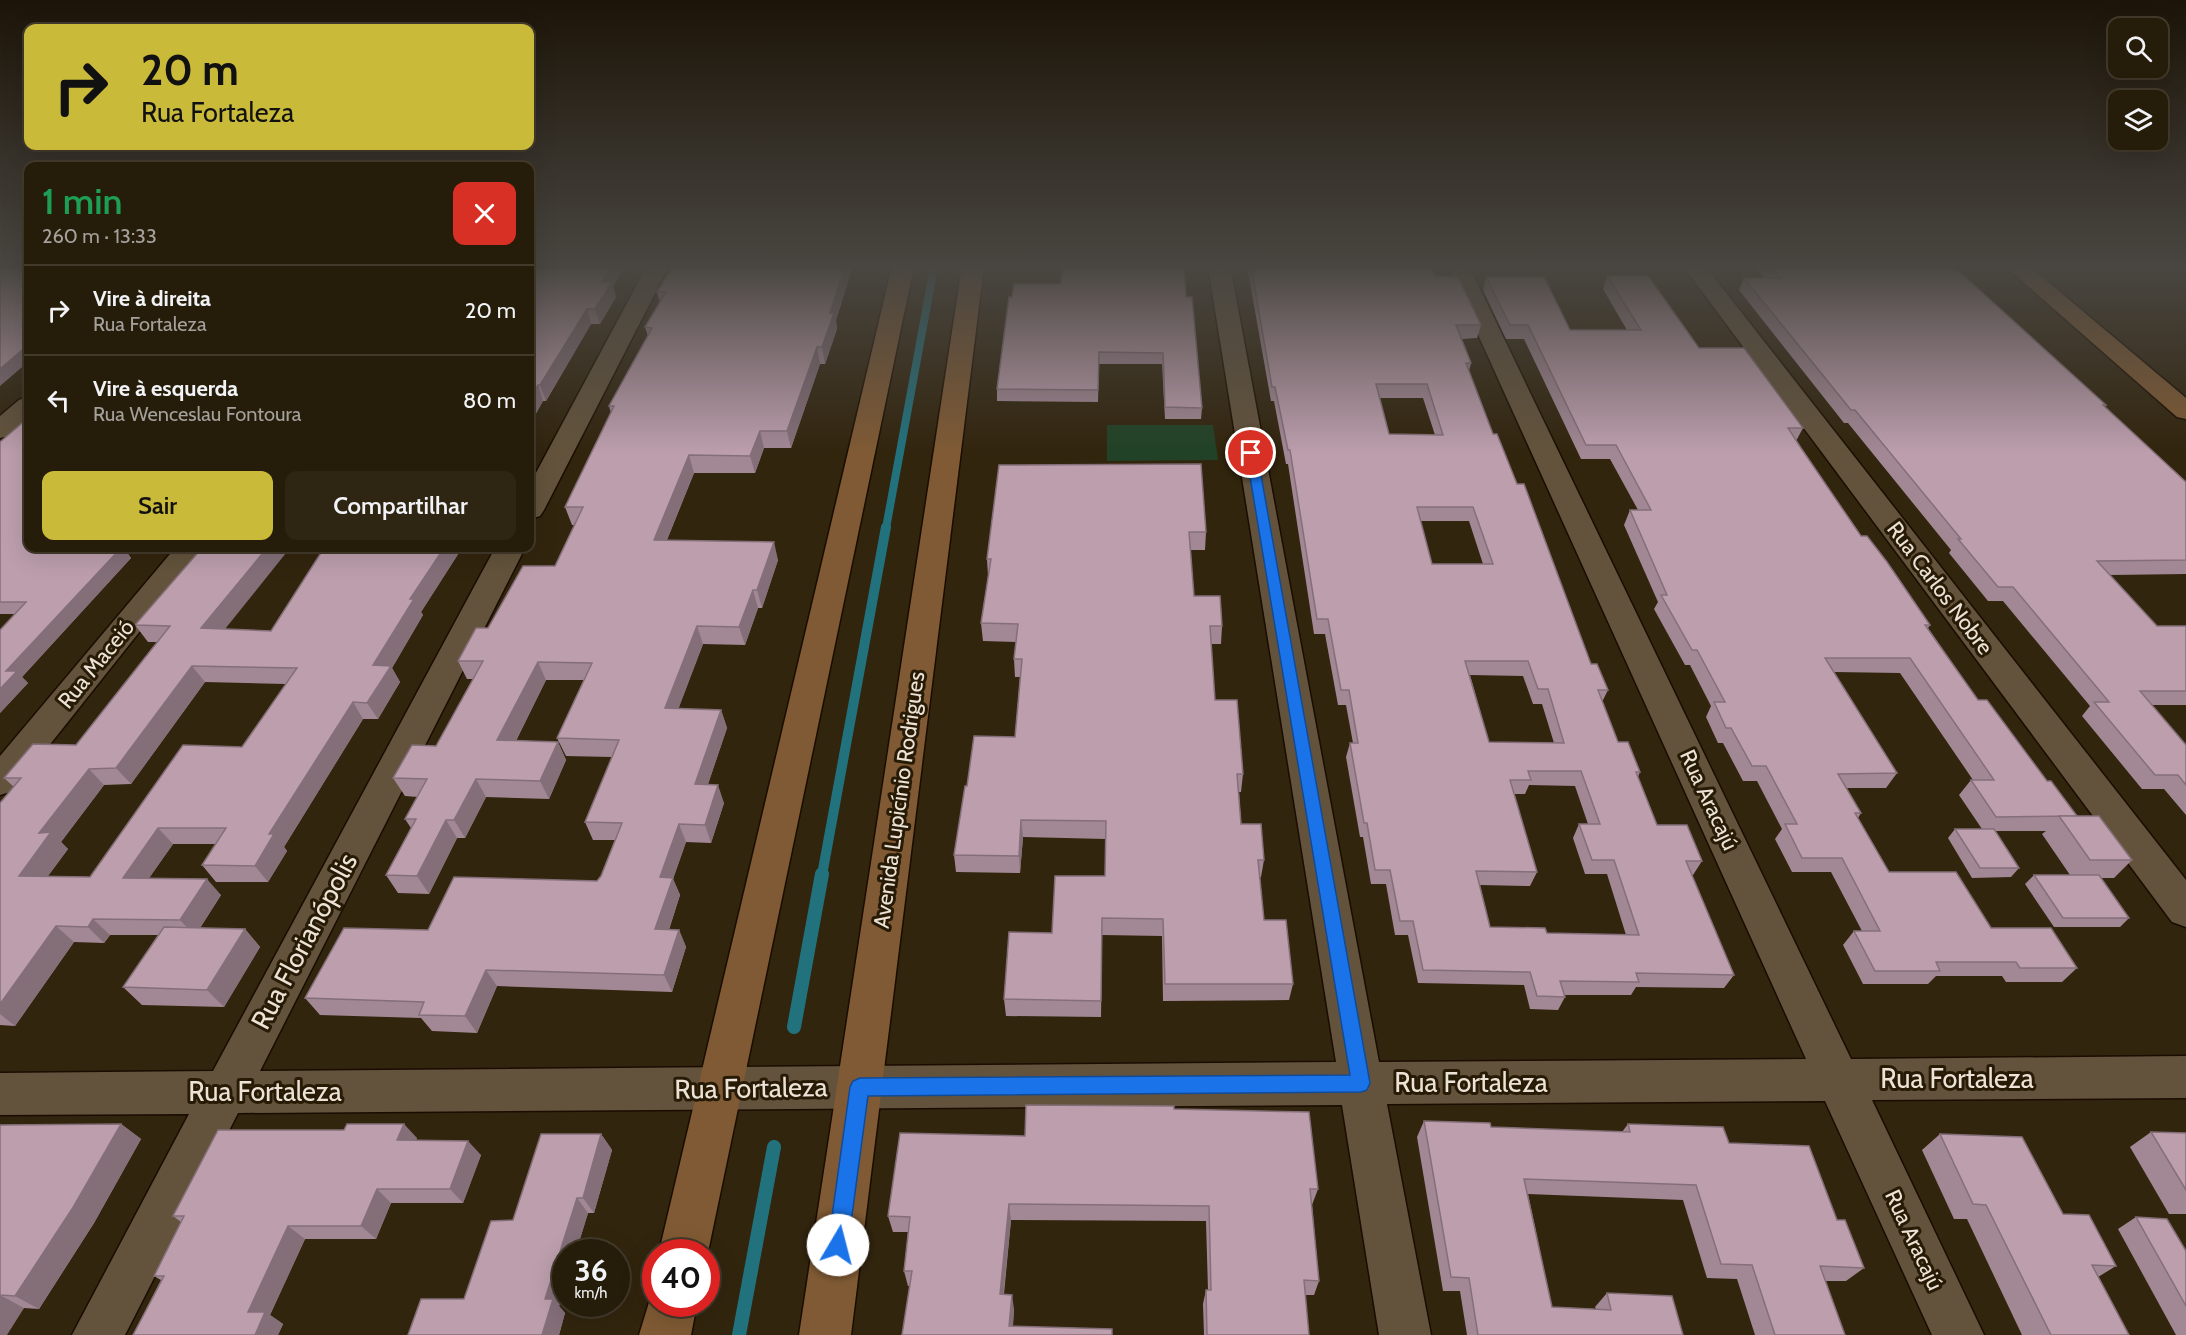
<!DOCTYPE html>
<html lang="pt">
<head>
<meta charset="utf-8">
<style>
  :root { --surface:#261c0a; --page:#2e2513; --text:#f1f3f6; --muted:#a4a19c; --line:#423a2b; --accent:#c9ba3a }
  body { margin:0; font-family:Cabin,sans-serif; background:var(--page); color:var(--text); height:100vh; display:flex; flex-direction:column; font-size:22px; white-space:nowrap }
  * { box-sizing:border-box; margin:0 }
  p { font-size:20px; color:var(--muted) }
  .icon { flex:none; width:33px; height:33px; fill:none; stroke:currentColor; stroke-width:2; stroke-linecap:round; stroke-linejoin:round }
  .map { position:relative; flex:1; overflow:hidden }
  .side { position:absolute; left:24px; top:162px; width:510px; height:390px; display:flex; flex-direction:column; background:var(--surface); border-radius:12px; box-shadow:0 6px 24px #0002,0 0 0 2px var(--line) }
  .side>* { flex:none }
  .top-card { position:absolute; left:24px; top:24px; width:510px; height:126px; border-radius:12px; box-shadow:0 6px 24px #0002,0 0 0 2px var(--line); background:#c9ba3a; color:#111; overflow:hidden }
  .buttons { position:absolute; left:2108px; top:18px; display:grid; gap:12px }
  .buttons a { display:grid; place-items:center; width:60px; height:60px; border-radius:12px; background:var(--surface); box-shadow:0 6px 24px #0002,0 0 0 2px var(--line); font-size:30px }
  .speed { position:absolute; left:552px; top:1239px; display:flex; gap:12px; font-size:30px; font-weight:700; text-align:center }
  .speed>* { display:grid; place-content:center; width:78px; height:78px; border-radius:50%; background:var(--surface); box-shadow:0 6px 24px #0002,0 0 0 2px var(--line); line-height:1 }
  .speed small { font-size:15px; font-weight:400 }
  .speed .limit { border:9px solid #d22; background:#fff; color:#111 }
  .pin { position:absolute; display:grid; place-items:center; width:51px; height:51px; color:#fff; margin:-26px; border:3px solid #fff; border-radius:50%; box-shadow:0 2px 6px #0007 }
  .me { position:absolute; width:66px; margin:-33px; rotate:8deg; stroke-linejoin:round; filter:drop-shadow(0 0 4px #0008) }
  .turn { display:flex; align-items:center; gap:21px; height:126px; padding:0 18px; font-size:27px }
  .turn .icon { width:78px; height:78px; stroke-width:2.5 }
  .turn b { display:block; font-size:42px; line-height:51px }
  .round { display:grid; place-items:center; flex:none; width:63px; height:63px; border-radius:12px; background:var(--page) }
  .headline { display:flex; align-items:center; justify-content:space-between; height:102px; padding:0 18px }
  h1 { font-size:36px; font-weight:600; line-height:45px; color:#1e9e55 }
  .button { display:flex; gap:12px; margin-top:auto; padding:12px 18px }
  .button a { flex:1; height:69px; border-radius:12px; background:var(--accent); color:#111; font-size:24px; font-weight:600; line-height:69px; text-align:center }
  .button a+a { background:var(--page); color:var(--text) }
  ul { padding:0; list-style:none }
  li { display:flex; align-items:center; gap:18px; height:90px; padding:0 18px; border-top:2px solid var(--line) }
  li div { flex:1 }
  li b { display:block; font-size:22px }
  li em { font-style:normal }
  .map>svg:first-child { display:block }
</style>
</head>
<body>
<div class="map">
<svg width="2186" height="1335" viewBox="0 0 2186 1335">
  <rect width="100%" height="100%" fill="#32250e"/>
  <path fill="#214226" d="M1107 425H1213L1218 460 1107 461Z"/>
  <g fill="none" stroke-linecap="round" stroke-linejoin="round">
    <path stroke="#22727e" stroke-width="8" d="M886 528 934 267"/>
    <path stroke="#22727e" stroke-width="10" d="M822 875 886 527"/>
    <g stroke="#22727e" stroke-width="14">
      <path d="M794 1027 822 874"/>
      <path d="M739 1335 774 1147"/>
    </g>
    <defs>
      <g id="street">
        <path d="M647 266H669L544 510 540 516 530 519V484Z"/>
        <path d="M1208 266H1230L1379 1062 1806 1059 1447 266H1469L1851 1059 2186 1056V1098L1872 1100 1984 1335H1932L1825 1101 1387 1104 1431 1335H1379L1342 1105 238 1113 125 1335H72L189 1114 0 1115V1073L213 1071 495 548H525L260 1071 1336 1062Z"/>
        <path d="M1683 266H1705L2186 880V927L2172 922Z"/>
        <path d="M28 397V418L9 436 0 438V416L19 400Z"/>
        <path d="M175 548H206L13 791 0 795V756Z"/>
      </g>
      <g id="secondary">
        <path d="M892 266H914L708 1252 706 1254 659 1252Z"/>
        <path d="M962 266H984L851 1335H799Z"/>
        <path d="M2005 266H2029L2186 398V419L2177 417Z"/>
        <path d="M654 1286 656 1304H697L691 1335H639Z"/>
      </g>
    </defs>
    <use href="#street" stroke="#1a0d00" stroke-width="3"/>
    <use href="#secondary" stroke="#1a0d00" stroke-width="3"/>
    <use href="#street" fill="#63533c" fill-rule="evenodd"/>
    <use href="#secondary" fill="#7f5a34" fill-rule="evenodd"/>
  </g>
  <g fill="#a28895" fill-rule="evenodd">
    <path d="M530 266H625L613 286 616 297 600 324H591L546 401H543L530 424Z"/>
    <path d="M673 266H853L836 320 837 329 825 364H820L791 448H764L755 473H694L667 540 778 560 762 608H758L745 645 703 644 678 709 721 710 727 728 708 784 724 803 711 843 686 842 673 879 680 895 669 930H679L686 947 672 992 497 986 477 1033 432 1031 421 1018 320 1015 305 998 428 930 597 881 601 876 615 840H593L585 822 612 757 566 756 557 738 584 680H546L516 741 558 742 566 760 549 799 486 797 465 838H457L429 894 398 893 386 875 411 828 405 819 418 797 405 796 393 778 436 746 474 679H467L458 661 488 628 555 566 575 525H572L565 507 611 413 609 406 648 336 645 327 660 302 657 292Z"/>
    <path d="M1247 266H1431L1435 276 1481 325 1477 338 1462 339 1471 363 1469 371 1493 434 1517 484 1591 664 1608 690 1602 702 1618 742 1640 772 1638 777 1657 825 1702 861 1693 875H1692L1734 975 1724 988 1636 987 1631 995H1564L1565 997 1558 1010 1530 1009 1524 985 1418 983 1408 935H1395L1386 884H1371L1363 837H1360L1346 757 1350 743H1353L1346 705H1338L1325 634H1314L1288 464H1286L1274 401H1271ZM1379 398H1423L1435 435 1389 434ZM1420 521H1469L1483 564H1432ZM1470 675 1523 676 1533 704H1542L1554 743 1489 742ZM1529 785 1575 786 1588 824H1579L1573 838 1585 874H1607L1626 935 1547 933 1490 927 1480 885 1530 886 1537 872 1514 794H1525Z"/>
    <path d="M1754 266H1953L2106 405 2105 407 2186 482V574L2110 575 2157 626H2186V705H2152L2186 745V815L2164 789H2142L2082 716 2090 706 2003 601H1988L1949 553 1951 550 1848 423H1844L1739 290 1744 278H1765Z"/>
    <path d="M1607 276 1699 348 1803 428 1796 441 1861 536 1930 625 1928 628 1978 700 2077 816 2132 860 2114 878H2101L2129 918 2120 927H2054L2025 884 2034 875H2070L2042 834 2046 831H1995L2019 868 2011 877 1972 878 1948 838 1955 829H1982L1959 795 1971 780H1973L1900 673 1834 672 1897 773 1886 788H1846L1861 813 1858 818 1889 872 1991 928 2077 968 2062 982H2006L2002 976H1936L1928 984H1863L1843 945 1854 931H1862L1831 872H1792L1775 839 1782 829 1757 781H1743L1723 743H1718L1706 717 1711 706 1690 665H1685L1654 609 1658 602 1624 525 1630 510H1638L1610 459H1581L1524 339H1506L1483 290 1486 277 1570 330H1627L1603 289Z"/>
    <path d="M1012 297H1186L1202 408 1201 419H1165L1162 364H1099L1098 402 997 401V389Z"/>
    <path d="M0 442 28 548H133L128 554 131 558 22 677 28 683 0 713 15 614H0Z"/>
    <path d="M999 465 1206 532 1205 550H1190L1194 596 1222 626 1221 644H1211L1215 700 1243 774 1241 792H1239L1241 824 1264 860 1261 877H1260L1264 920 1293 984 1289 1000 1163 1001 1162 936 1102 935 1101 1017 1006 1016 1004 999 1052 933 1105 876 1106 839 1023 837 1020 873 956 872 954 855 967 786 1015 737 1020 677H1015L1014 659 1016 642 983 641 981 623 988 576 987 559Z"/>
    <path d="M202 548 226 629 271 631 324 548H462L421 612 423 615 392 668 400 682 378 719H363L284 847 287 851 268 882H216L202 865 216 844H173L149 878 221 895 200 928 245 929 260 947 224 1007 142 1005 123 987 159 935H110L104 943 74 942 15 1026 0 1025V803L14 787 4 778 76 745 157 642H148L135 625ZM205 682 286 684 242 747 90 877 48 876 68 849 61 842 104 785 131 784Z"/>
    <path d="M1174 1109 1318 1189 1312 1205 1319 1281 1314 1295H1305L1309 1335H1204L1203 1304 1206 1290H1208L1206 1221 1011 1220 1004 1294 1014 1309 1013 1326 902 1335 910 1286H908L904 1271 908 1232H893L888 1216 1025 1136Z"/>
    <path d="M1424 1121 1491 1127 1622 1132 1628 1124 1729 1143 1837 1220 1864 1268 1846 1281H1825L1845 1335H1755L1737 1279 1707 1278 1683 1200 1528 1194 1552 1307 1596 1309 1595 1307 1607 1293 1683 1335H1467L1460 1291H1443L1417 1137Z"/>
    <path d="M121 1124 141 1139 94 1223 39 1309 24 1308 0 1335V1125Z"/>
    <path d="M344 1130 417 1138 416 1140 481 1155 463 1203H391L376 1239H305L270 1315 283 1324 278 1335H133L161 1280 154 1276 181 1222 173 1216Z"/>
    <path d="M2151 1132 2186 1133V1214H2169L2130 1147Z"/>
    <path d="M601 1134 612 1150 594 1213H588L576 1252H566V1287L559 1306 565 1313 559 1335H408L464 1299 513 1220Z"/>
    <path d="M1940 1134 2063 1214 2116 1266 2098 1277 2129 1335H2022L1967 1219H1954L1922 1150Z"/>
    <path d="M2136 1217 2186 1251V1335H2176L2118 1229Z"/>
  </g>
  <g fill="#846f79">
    <path d="M612 266H625L613 286 616 297 600 324 595 309 602 282Z"/>
    <path d="M845 266H853L836 320 837 329 825 364 822 347 830 313Z"/>
    <path d="M587 309 591 324 546 401 540 385Z"/>
    <path d="M28 345V362L0 386V369Z"/>
    <path d="M817 347 820 364 791 448 787 431Z"/>
    <path d="M538 385 543 401 530 424V398Z"/>
    <path d="M760 431 764 448 755 473 750 456Z"/>
    <path d="M689 455 694 473 660 557 654 540Z"/>
    <path d="M774 542 778 560 762 608 757 590Z"/>
    <path d="M116 548H133L128 554 131 558 22 677 28 683 0 713V689L6 671Z"/>
    <path d="M267 548H290L213 644 201 628Z"/>
    <path d="M444 548H462L421 612 423 615 392 668 400 682 378 719 367 703 373 665 410 599Z"/>
    <path d="M753 590 758 608 745 645 739 627Z"/>
    <path d="M697 626 703 644 672 726 665 708Z"/>
    <path d="M538 662 546 680 507 758 497 740Z"/>
    <path d="M192 666 205 682 131 784 116 768Z"/>
    <path d="M353 702 363 719 284 847 287 851 268 882 255 866 269 834Z"/>
    <path d="M721 710 727 728 702 802 695 784Z"/>
    <path d="M558 742 566 760 549 799 540 781Z"/>
    <path d="M89 769 104 785 61 842 68 849 36 892 19 876 39 833Z"/>
    <path d="M476 779 486 797 465 838 454 820Z"/>
    <path d="M718 785 724 803 711 843 705 825Z"/>
    <path d="M446 820 457 838 429 894 417 876Z"/>
    <path d="M1021 820 1023 837 1020 873 1019 856Z"/>
    <path d="M679 824 686 842 673 879 680 895 663 947 655 929 660 877Z"/>
    <path d="M158 828 173 844 138 894 123 878Z"/>
    <path d="M207 879 221 895 195 936 180 920Z"/>
    <path d="M93 919 110 935 104 943 88 927Z"/>
    <path d="M56 926 74 942 15 1026 0 1014V1004Z"/>
    <path d="M245 929 260 947 224 1007 207 990Z"/>
    <path d="M679 930 686 947 672 992 664 975Z"/>
    <path d="M486 970 497 986 477 1033 465 1016Z"/>
    <path d="M121 1124 141 1139 94 1223 39 1309 15 1296Z"/>
    <path d="M404 1124 417 1138 411 1155 397 1140Z"/>
    <path d="M601 1134 612 1150 594 1213 583 1198Z"/>
    <path d="M468 1141 481 1155 463 1203 450 1189Z"/>
    <path d="M377 1189 391 1203 376 1239 361 1226Z"/>
    <path d="M577 1198 588 1213 576 1252H566V1287L559 1306 565 1313 559 1335H542L545 1299Z"/>
    <path d="M1009 1204 1011 1220 1002 1308 1000 1294Z"/>
    <path d="M288 1226 305 1239 270 1315 283 1324 278 1335H255L248 1312Z"/>
    <path d="M0 1295 24 1308 7 1335H0Z"/>
    <path d="M1012 1295 1014 1309 1012 1335 1009 1326Z"/>
  </g>
  <g fill="#bc9ead" stroke="#846f79" stroke-width="1.5" fill-rule="evenodd">
    <path d="M0 266H28V345L0 369Z"/>
    <path d="M530 266H612L602 282H612L595 309H587L540 385H538L530 398Z"/>
    <path d="M673 266H845L830 313H834L822 347H817L787 431H760L750 456 689 455 654 540 774 542 757 590H753L739 627 697 626 665 708 721 710 695 784 718 785 705 825 679 824 660 877 673 878 655 929 679 930 664 975 486 970 465 1016 419 1015 424 1002 305 998 344 928 428 930 454 877 597 881 601 876 622 823 585 822 619 740 557 738 592 663 538 662 497 740 558 742 540 781 476 779 454 820H446L417 876 386 875 416 819H405L427 779 393 778 412 745 436 746 483 661H458L476 628H488L523 566H555L583 507H565L614 406H609L652 328 645 327 666 292H657Z"/>
    <path d="M1063 266H1184L1186 297H1192L1202 408 1165 407 1163 353 1099 352 1098 390 997 389 1009 297H1012L1014 284H1061Z"/>
    <path d="M1251 266H1431L1435 276 1458 277 1481 325H1456L1471 363H1466L1493 434H1497L1517 484H1524L1591 664H1597L1608 690H1598L1618 742H1628L1640 772H1636L1657 825H1687L1702 861H1686L1734 975 1636 973 1639 982 1560 981 1565 997 1537 996 1530 972 1423 970 1413 921H1400L1390 870H1375L1367 823H1364L1350 743H1358L1349 690H1341L1328 619H1317L1290 450H1288L1275 387H1272ZM1376 384H1427L1443 435 1389 434ZM1417 507H1473L1493 564H1432ZM1465 661H1528L1538 689H1548L1564 743 1489 742ZM1528 771H1581L1600 824H1579L1592 860H1614L1639 935 1547 933 1545 928 1490 927 1476 871 1537 872 1510 780H1531Z"/>
    <path d="M1770 266H1953L2106 405H2103L2186 482V560L2097 561 2157 626H2186V691H2140L2186 745V785L2178 775H2155L2094 702H2109L2013 587H1998L1958 539H1961L1855 410H1851L1744 278H1781Z"/>
    <path d="M1607 276H1648L1699 348H1744L1803 428H1788L1801 448 1861 536H1867L1887 562 1930 625H1925L1978 700H1987L2047 781H2051L2077 816 1996 817 1971 780H1994L1910 658H1825L1897 773 1838 774 1861 813H1855L1889 872H1956L1991 928H2051L2077 968H2020L2016 962H1936L1940 971H1875L1854 931H1880L1842 858H1802L1785 824H1797L1766 766H1752L1731 728H1726L1714 702H1725L1697 650H1692L1661 595H1667L1630 510H1651L1616 445H1586L1528 325H1510L1486 277H1544L1570 330H1641Z"/>
    <path d="M28 418V548H121L6 671H17L0 689V630L26 602H0V442Z"/>
    <path d="M1201 464 1206 532H1189L1194 596H1220L1222 626H1210L1215 700H1237L1243 774H1237L1241 824H1261L1264 860H1258L1264 920H1286L1293 984H1165L1163 919 1102 918 1101 1001 1004 999 1009 932 1052 933 1055 876H1105L1106 821 1021 820 1019 856 954 855 965 786H967L974 736 1015 737 1022 659H1014L1018 624 981 623 991 559H987L999 465Z"/>
    <path d="M202 548H267L201 628 271 631 324 548H444L410 599H414L373 665 391 666 367 703 353 702 269 834H274L255 866 202 865 226 828H158L123 878 207 879 180 920 93 919 88 927 56 926 0 1004V803L21 778H4L33 744 76 745 170 626 135 625ZM192 666 297 668 242 747 183 745 90 877 19 876 51 832 39 833 89 769 116 768Z"/>
    <path d="M2059 816H2099L2132 860H2090Z"/>
    <path d="M1955 829H1994L2019 868H1980Z"/>
    <path d="M2034 875H2099L2129 918H2063Z"/>
    <path d="M164 927 245 929 207 990 123 987Z"/>
    <path d="M1026 1105 1174 1106V1109L1309 1112 1318 1189H1310L1319 1281 1304 1280 1309 1335H1207L1206 1290H1211L1209 1206 1009 1204 1000 1294 1012 1295 1009 1326 1112 1329V1335H902L912 1271H904L910 1217 888 1216 900 1133 1025 1136Z"/>
    <path d="M1424 1121 1490 1123 1491 1127 1630 1132 1628 1124 1723 1127 1729 1143 1809 1146 1837 1220H1845L1864 1268 1820 1266 1845 1335H1775L1752 1265 1721 1264 1696 1185 1524 1179 1552 1307 1611 1310 1607 1293 1672 1296 1683 1335H1478L1469 1278 1451 1277Z"/>
    <path d="M121 1124 72 1209 15 1296 0 1295V1125Z"/>
    <path d="M347 1124H404L397 1140 468 1141 450 1189H377L361 1226H288L248 1312H265L255 1335H133L164 1276H154L184 1216H173L218 1130H344Z"/>
    <path d="M2151 1132 2186 1133V1190Z"/>
    <path d="M541 1134H601L583 1198H577L545 1299H553L542 1335H408L421 1299H464L491 1221 513 1220Z"/>
    <path d="M1940 1134 2022 1137 2063 1214 2089 1215 2116 1266 2092 1265 2129 1335H2051L1986 1205 1973 1204Z"/>
    <path d="M2136 1217 2167 1219 2186 1251V1306Z"/>
  </g>
  <linearGradient id="sky" x2="0" y2="1"><stop stop-color="#1c1408"/><stop offset="0.59" stop-color="#494641"/><stop offset="1" stop-color="#494641" stop-opacity="0"/></linearGradient>
  <rect width="2186" height="453" fill="url(#sky)"/>
  <path fill="#1a73e8" stroke="#114b97" stroke-width="1.5" d="M1251 449 1257 453 1370 1083 1367 1090 1361 1092 868 1096 848 1245 845 1252 838 1255 831 1252 828 1245 850 1087 853 1081 860 1078 1350 1075 1246 453Z"/>
  <g text-anchor="middle" dominant-baseline="central" stroke-width="6" stroke-linejoin="round" paint-order="stroke">
    <g font-size="22" fill="#ece3d6" stroke="#281b05">
      <text transform="translate(1940 588) rotate(53)">Rua Carlos Nobre</text>
      <text transform="translate(96 664) rotate(-51)">Rua Maceió</text>
      <text transform="translate(899 800) rotate(-82)">Avenida Lupicínio Rodrigues</text>
      <text transform="translate(1709 800) rotate(65)">Rua Aracajú</text>
      <text transform="translate(1914 1240) rotate(65)">Rua Aracajú</text>
    </g>
    <g font-size="27" fill="#ece3d6" stroke="#281b05">
      <text transform="translate(304 941) rotate(-62)">Rua Florianópolis</text>
      <text x="1957" y="1078">Rua Fortaleza</text>
      <text x="1471" y="1082">Rua Fortaleza</text>
      <text transform="translate(751 1088) rotate(-1)">Rua Fortaleza</text>
      <text x="265" y="1091">Rua Fortaleza</text>
    </g>
  </g>
</svg>
<div class="buttons">
<a><svg class="icon" aria-label="search" viewBox="0 0 24 24"><circle cx="10" cy="10" r="6"/><path d="M15 15l6 6"/></svg></a>
<a><svg class="icon" aria-label="layers" viewBox="0 0 24 24"><path d="M12 4l9 5-9 5-9-5zM3 14l9 5 9-5"/></svg></a>
</div>
<div class="speed"><div>36<small>km/h</small></div><div class="limit">40</div></div>
<div class="pin" style="left:1251px;top:453px;background:#d93025"><svg class="icon" aria-label="arrive" viewBox="0 0 24 24"><path d="M6 21V4h12l-3 4 3 4H6"/></svg></div>
<svg class="me" style="left:838px;top:1245px" viewBox="-20 -20 40 40"><circle r="19" fill="#fff"/><path d="M0-13L10 11 0 6-10 11z" fill="#1a73e8"/></svg>
<div class="top-card">
<div class="turn"><svg class="icon" aria-label="right" viewBox="0 0 24 24"><path d="M7 20v-9h11M14 6l5 5-5 5"/></svg><div><b>20 m</b>Rua Fortaleza</div></div>
</div>
<section class="side">
<div class="headline"><div><h1>1 min</h1><p>260 m · 13:33</p></div><a class="round" style="background:#d93025;color:#fff"><svg class="icon" aria-label="close" viewBox="0 0 24 24"><path d="M6 6l12 12M18 6L6 18"/></svg></a></div>
<ul>
<li><svg class="icon" aria-label="right" viewBox="0 0 24 24"><path d="M7 20v-9h11M14 6l5 5-5 5"/></svg><div><b>Vire à direita</b><p>Rua Fortaleza</p></div><em>20 m</em></li>
<li><svg class="icon" aria-label="left" viewBox="0 0 24 24"><path d="M17 20v-9H6M10 6l-5 5 5 5"/></svg><div><b>Vire à esquerda</b><p>Rua Wenceslau Fontoura</p></div><em>80 m</em></li>
</ul>
<div class="button"><a>Sair</a><a>Compartilhar</a></div>
</section>
</div>
</body>
</html>
